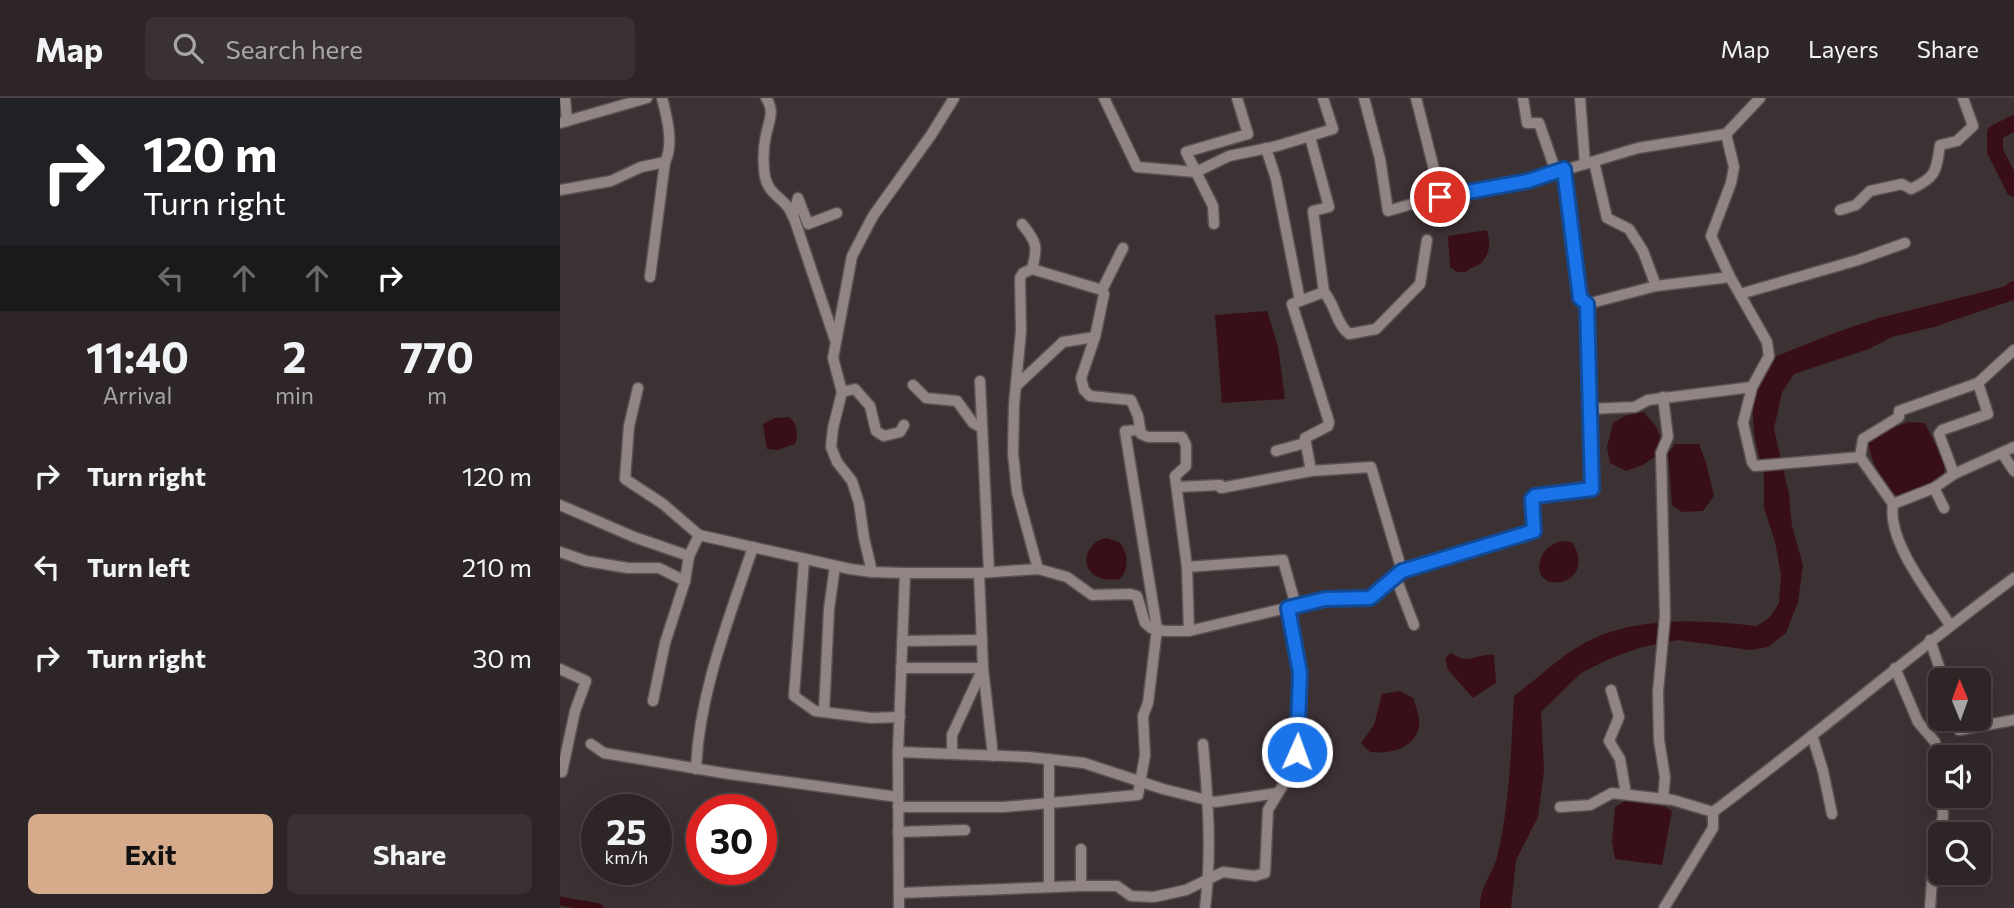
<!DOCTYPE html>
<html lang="en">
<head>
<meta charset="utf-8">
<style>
  :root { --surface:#2e2626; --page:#3a3232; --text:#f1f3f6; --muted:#a7a5a7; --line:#494343; --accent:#d6ab8b }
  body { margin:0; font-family:Commissioner,sans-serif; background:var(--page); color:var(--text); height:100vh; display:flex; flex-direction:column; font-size:26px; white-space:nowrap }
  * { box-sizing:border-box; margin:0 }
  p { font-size:23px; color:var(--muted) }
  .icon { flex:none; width:38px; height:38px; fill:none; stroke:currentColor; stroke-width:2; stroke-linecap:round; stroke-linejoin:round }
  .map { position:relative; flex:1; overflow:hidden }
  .sheet { display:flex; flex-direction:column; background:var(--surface); width:560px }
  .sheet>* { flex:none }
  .hud { background:#202124; color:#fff; overflow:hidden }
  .needle { width:46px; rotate:359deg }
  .buttons { position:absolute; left:1368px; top:570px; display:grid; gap:14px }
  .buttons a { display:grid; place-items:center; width:63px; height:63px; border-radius:10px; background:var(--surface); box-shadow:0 7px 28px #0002,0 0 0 2px var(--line); font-size:35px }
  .speed { position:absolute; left:21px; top:696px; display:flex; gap:14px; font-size:35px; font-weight:700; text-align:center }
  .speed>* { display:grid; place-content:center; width:91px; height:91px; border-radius:50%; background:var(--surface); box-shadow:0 7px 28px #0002,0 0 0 2px var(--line); line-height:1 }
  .speed small { font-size:18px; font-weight:400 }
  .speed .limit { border:10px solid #d22; background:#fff; color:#111 }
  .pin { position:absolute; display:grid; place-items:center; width:60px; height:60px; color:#fff; margin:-30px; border:4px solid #fff; border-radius:50%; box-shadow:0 2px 7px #0007 }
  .me { position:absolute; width:77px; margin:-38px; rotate:2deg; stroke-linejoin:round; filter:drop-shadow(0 0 5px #0008) }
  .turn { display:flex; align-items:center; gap:24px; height:147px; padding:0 28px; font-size:32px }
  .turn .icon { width:91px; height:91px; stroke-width:2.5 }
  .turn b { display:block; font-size:49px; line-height:60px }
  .lanes { display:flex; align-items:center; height:66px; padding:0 28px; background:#0003; justify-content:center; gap:35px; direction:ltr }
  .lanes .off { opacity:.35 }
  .eta { display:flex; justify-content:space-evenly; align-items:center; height:119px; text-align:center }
  .eta b { font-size:42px; font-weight:700; line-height:49px }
  .action { display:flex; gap:14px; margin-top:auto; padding:14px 28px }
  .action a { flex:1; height:80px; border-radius:10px; background:var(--accent); color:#111; font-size:28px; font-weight:700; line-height:80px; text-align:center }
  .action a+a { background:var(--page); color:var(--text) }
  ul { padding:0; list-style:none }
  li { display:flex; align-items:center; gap:21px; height:91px; padding:0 28px }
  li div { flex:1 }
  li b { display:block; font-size:26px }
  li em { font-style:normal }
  header { display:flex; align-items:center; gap:42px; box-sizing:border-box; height:98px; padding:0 35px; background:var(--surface); border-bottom:2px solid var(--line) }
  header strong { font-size:33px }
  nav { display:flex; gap:38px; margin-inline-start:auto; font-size:24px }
  .search { width:490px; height:63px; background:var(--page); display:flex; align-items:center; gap:18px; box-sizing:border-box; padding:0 24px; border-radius:10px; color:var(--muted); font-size:26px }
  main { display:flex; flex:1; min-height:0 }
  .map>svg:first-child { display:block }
</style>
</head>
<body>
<header>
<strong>Map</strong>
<div class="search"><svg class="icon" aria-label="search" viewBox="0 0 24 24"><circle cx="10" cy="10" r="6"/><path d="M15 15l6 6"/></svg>Search here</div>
<nav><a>Map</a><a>Layers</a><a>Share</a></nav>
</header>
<main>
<section class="sheet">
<div class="hud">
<div class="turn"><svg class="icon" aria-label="right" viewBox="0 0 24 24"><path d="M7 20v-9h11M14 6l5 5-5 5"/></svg><div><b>120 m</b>Turn right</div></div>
<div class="lanes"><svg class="icon off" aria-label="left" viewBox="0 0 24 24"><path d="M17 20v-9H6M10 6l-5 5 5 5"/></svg><svg class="icon off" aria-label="ahead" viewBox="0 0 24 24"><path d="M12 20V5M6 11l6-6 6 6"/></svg><svg class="icon off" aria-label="ahead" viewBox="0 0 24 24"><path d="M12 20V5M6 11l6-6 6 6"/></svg><svg class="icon" aria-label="right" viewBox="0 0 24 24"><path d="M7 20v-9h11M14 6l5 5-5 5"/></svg></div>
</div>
<div class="eta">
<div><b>11:40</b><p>Arrival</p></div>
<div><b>2</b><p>min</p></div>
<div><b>770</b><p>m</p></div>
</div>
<ul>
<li><svg class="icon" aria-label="right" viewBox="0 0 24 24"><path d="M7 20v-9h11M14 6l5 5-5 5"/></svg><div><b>Turn right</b></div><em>120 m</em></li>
<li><svg class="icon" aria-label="left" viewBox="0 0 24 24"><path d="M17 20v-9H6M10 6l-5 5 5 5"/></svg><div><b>Turn left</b></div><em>210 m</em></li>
<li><svg class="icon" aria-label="right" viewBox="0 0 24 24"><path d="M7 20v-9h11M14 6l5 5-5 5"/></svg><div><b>Turn right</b></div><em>30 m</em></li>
</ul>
<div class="action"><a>Exit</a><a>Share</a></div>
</section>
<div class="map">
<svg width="1454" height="810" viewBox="0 0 1454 810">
  <rect width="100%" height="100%" fill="#3d3233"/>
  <g fill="#380f16">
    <path d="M927 132C930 144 931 155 921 165 916 169 911 169 906 174H897L890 169 888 138Z"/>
    <path d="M1435 191V208L1374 229 1332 239 1309 251 1234 276 1222 294 1214 331 1229 396 1232 428 1243 467 1238 504 1226 535 1208 549 1190 552 1118 542 1082 549 1049 561 1021 575 981 614 984 672 978 719 956 762 951 810H920C919 789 934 775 938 755 950 703 951 651 954 598 975 583 997 561 1018 549 1069 517 1139 522 1197 528L1210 519 1219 505 1221 477 1215 444 1204 410V377L1195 342 1192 307 1197 284 1212 260 1277 234 1319 220Z"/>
    <path d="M707 213 718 248 725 301 662 305 655 217Z"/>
    <path d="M1083 314C1096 325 1103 338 1101 355L1083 367 1066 373 1050 365 1047 349 1053 325 1065 318Z"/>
    <path d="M229 319C237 325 239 337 235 346L217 352 207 351 203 326 215 320Z"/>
    <path d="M1348 324 1365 325 1385 366 1384 377 1363 390 1337 398C1319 384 1313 366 1308 345L1324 334Z"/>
    <path d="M1115 346H1139L1146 365 1154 398 1143 413 1122 414 1112 407 1108 355Z"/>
    <path d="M547 440 559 444C568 454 570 470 560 481 517 487 518 445 547 440Z"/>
    <path d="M1005 443 1013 445C1039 492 964 498 982 458 986 449 995 444 1005 443Z"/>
    <path d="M891 555C910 568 915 555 934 557L936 585 913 600 888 572 885 560Z"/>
    <path d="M840 593 853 600C856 609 862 623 858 633 851 652 827 656 810 654L801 645 814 627 822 596Z"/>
    <path d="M1065 703 1104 708 1112 713 1102 767 1055 761 1052 744 1055 709Z"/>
  </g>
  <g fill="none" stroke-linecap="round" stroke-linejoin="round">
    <path stroke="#380f16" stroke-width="9" d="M0 803 39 810"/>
    <g stroke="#380f16" stroke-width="16">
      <path d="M1454 25 1435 35V53L1454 91"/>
      <path d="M1414 206 1450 195 1454 191"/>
    </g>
    <defs>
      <g id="minor">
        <path d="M206 0C215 13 209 23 206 37 204 46 203 59 204 70 205 100 226 97 233 119"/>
        <path d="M544 0 577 69 636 74 669 58 717 48 773 31 763 0"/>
        <path d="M804 0 820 61 828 113 872 100 968 83 1078 50 1166 36"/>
        <path d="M856 0 881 99"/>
        <path d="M963 0 967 25H979L996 74"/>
        <path d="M1020 0 1025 66"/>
        <path d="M1200 0 1166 36 1174 69 1171 85 1151 138 1170 179 1207 244 1209 258 1192 289 1183 325 1192 364 1195 368 1300 359"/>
        <path d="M7 23 87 0"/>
        <path d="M0 25 7 23 5 0"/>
        <path d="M750 39 769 109 753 113 764 194 732 206 769 324 768 328 745 340 751 373"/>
        <path d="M706 50 716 81 740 203"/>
        <path d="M1034 64 1047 120 1069 131 1083 153 1096 188"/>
        <path d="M1004 71 1019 199 1027 206"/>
        <path d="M0 92 51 83 81 69 105 64C114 46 107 19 102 0"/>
        <path d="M1280 112 1296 107 1310 93 1342 86 1351 91C1377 79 1376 73 1380 47L1397 43 1413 28 1403 0"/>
        <path d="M462 126C477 144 478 149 472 171L463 175 460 180 461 233 454 307 453 355 457 394 478 471"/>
        <path d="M654 126 653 108 626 54 688 36 677 0"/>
        <path d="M563 150 542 192 544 196 535 239 521 280 524 292 530 298 571 302 578 318 581 336 588 339H622L626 347V368L615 378 627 469 629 533"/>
        <path d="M472 171 542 192"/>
        <path d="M90 179 105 64"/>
        <path d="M764 194C775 206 776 226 789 236L816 231 860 186 867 142"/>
        <path d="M1180 196 1298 162 1345 145"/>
        <path d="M275 242 233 117 238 100 248 126 277 115"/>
        <path d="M420 283 429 474"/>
        <path d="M353 287 366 300 397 303 413 325 422 330"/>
        <path d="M456 288 503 244 535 239"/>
        <path d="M78 290 69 328 65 381 103 406 139 437"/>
        <path d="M282 294 273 260 292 158 313 118 371 37 394 0"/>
        <path d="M1103 299 1108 339 1101 355 1105 518 1098 594 1099 642 1105 679 1103 701"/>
        <path d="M1028 311 1075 309 1088 302 1192 289"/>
        <path d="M716 353 745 345"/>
        <path d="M1442 355 1454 373"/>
        <path d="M1394 376 1454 349"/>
        <path d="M617 389 660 387 661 390 751 373 811 369 842 473"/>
        <path d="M1374 390 1384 410"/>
        <path d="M1333 406 1374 390 1394 376 1379 336 1382 332 1428 316 1418 285"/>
        <path d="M0 407 74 439 129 458"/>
        <path d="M0 454 26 463 68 470H99L125 483"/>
        <path d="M244 462 234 598 255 613 312 620 340 619"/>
        <path d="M627 469 723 462 736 508"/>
        <path d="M312 474 304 440 299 405 292 383 277 364 271 349 273 330 282 294 295 291 310 308 316 333 324 338 340 334 344 327"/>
        <path d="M836 480 854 527"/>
        <path d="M1390 527C1370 496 1327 444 1333 406L1300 359 1303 341 1339 319V313L1418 285 1454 252"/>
        <path d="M1370 542 1384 583"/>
        <path d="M342 543 422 542"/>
        <path d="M341 570H423L433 658"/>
        <path d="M1335 570 1358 624 1375 644 1381 666"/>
        <path d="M0 571 26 583 15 613 2 674"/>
        <path d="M1051 592 1059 619 1049 643 1060 661 1066 696"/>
        <path d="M93 603 105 545 125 483 129 458 139 437 290 471 312 474 345 475"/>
        <path d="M264 614 269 511 275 468"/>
        <path d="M1396 621 1399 632 1454 622"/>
        <path d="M1252 637 1263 673 1272 716"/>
        <path d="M31 646 44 655 169 676 338 699"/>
        <path d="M643 646C648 701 652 755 645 810"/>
        <path d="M338 654 468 659 524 665 603 691 655 704 718 695"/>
        <path d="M392 656V637L423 570 419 475"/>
        <path d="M136 671C139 595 169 521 193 449"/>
        <path d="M338 709H444L578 697 585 657 583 618 588 605 597 531 565 333 580 332"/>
        <path d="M1000 709 1030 707 1052 695 1113 702 1153 714"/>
        <path d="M338 734 405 732"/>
        <path d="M521 788H557L571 798 594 799 626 792 663 774 695 778 705 775 708 712 723 687 737 654 740 575 728 510"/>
        <path d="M489 789V661"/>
        <path d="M339 795 521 788V751"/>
        <path d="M339 810 338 654 345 475H419L478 471 507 479 532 497 570 496 577 498 585 525 591 530 605 533H629L765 501H810L842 473 974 433 972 401 975 398 1032 391 1027 206 1096 188 1170 179"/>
        <path d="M1104 810 1153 730V714C1255 638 1352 555 1454 480"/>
        <path d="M1370 810 1374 755 1383 719 1382 698"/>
      </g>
    </defs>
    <use href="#minor" stroke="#5b5152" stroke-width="13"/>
    <use href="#minor" stroke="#918485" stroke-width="10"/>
  </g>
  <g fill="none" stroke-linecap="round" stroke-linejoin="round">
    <defs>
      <path id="route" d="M737 654 740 575 728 510 765 501 810 500 842 473 974 433 972 401 975 398 1032 391 1027 206 1020 200 1004 71 968 83 880 99"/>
    </defs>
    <use href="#route" stroke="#114b97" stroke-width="18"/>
    <use href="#route" stroke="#1a73e8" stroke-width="12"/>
  </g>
</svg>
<div class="buttons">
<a><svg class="needle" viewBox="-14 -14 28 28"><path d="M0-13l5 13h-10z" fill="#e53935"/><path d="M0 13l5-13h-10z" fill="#a7a5a7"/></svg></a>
<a><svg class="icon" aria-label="sound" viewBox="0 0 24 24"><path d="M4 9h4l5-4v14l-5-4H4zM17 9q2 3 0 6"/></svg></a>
<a><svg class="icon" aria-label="search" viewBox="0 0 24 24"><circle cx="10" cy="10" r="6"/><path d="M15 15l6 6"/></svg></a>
</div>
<div class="speed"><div>25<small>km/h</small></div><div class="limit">30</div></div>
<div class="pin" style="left:880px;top:99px;background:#d93025"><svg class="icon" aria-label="arrive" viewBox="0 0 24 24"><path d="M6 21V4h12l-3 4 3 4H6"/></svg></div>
<svg class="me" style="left:737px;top:654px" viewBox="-20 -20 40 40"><circle r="17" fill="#1a73e8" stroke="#fff" stroke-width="3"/><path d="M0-11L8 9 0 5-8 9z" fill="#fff"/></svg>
</div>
</main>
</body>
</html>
